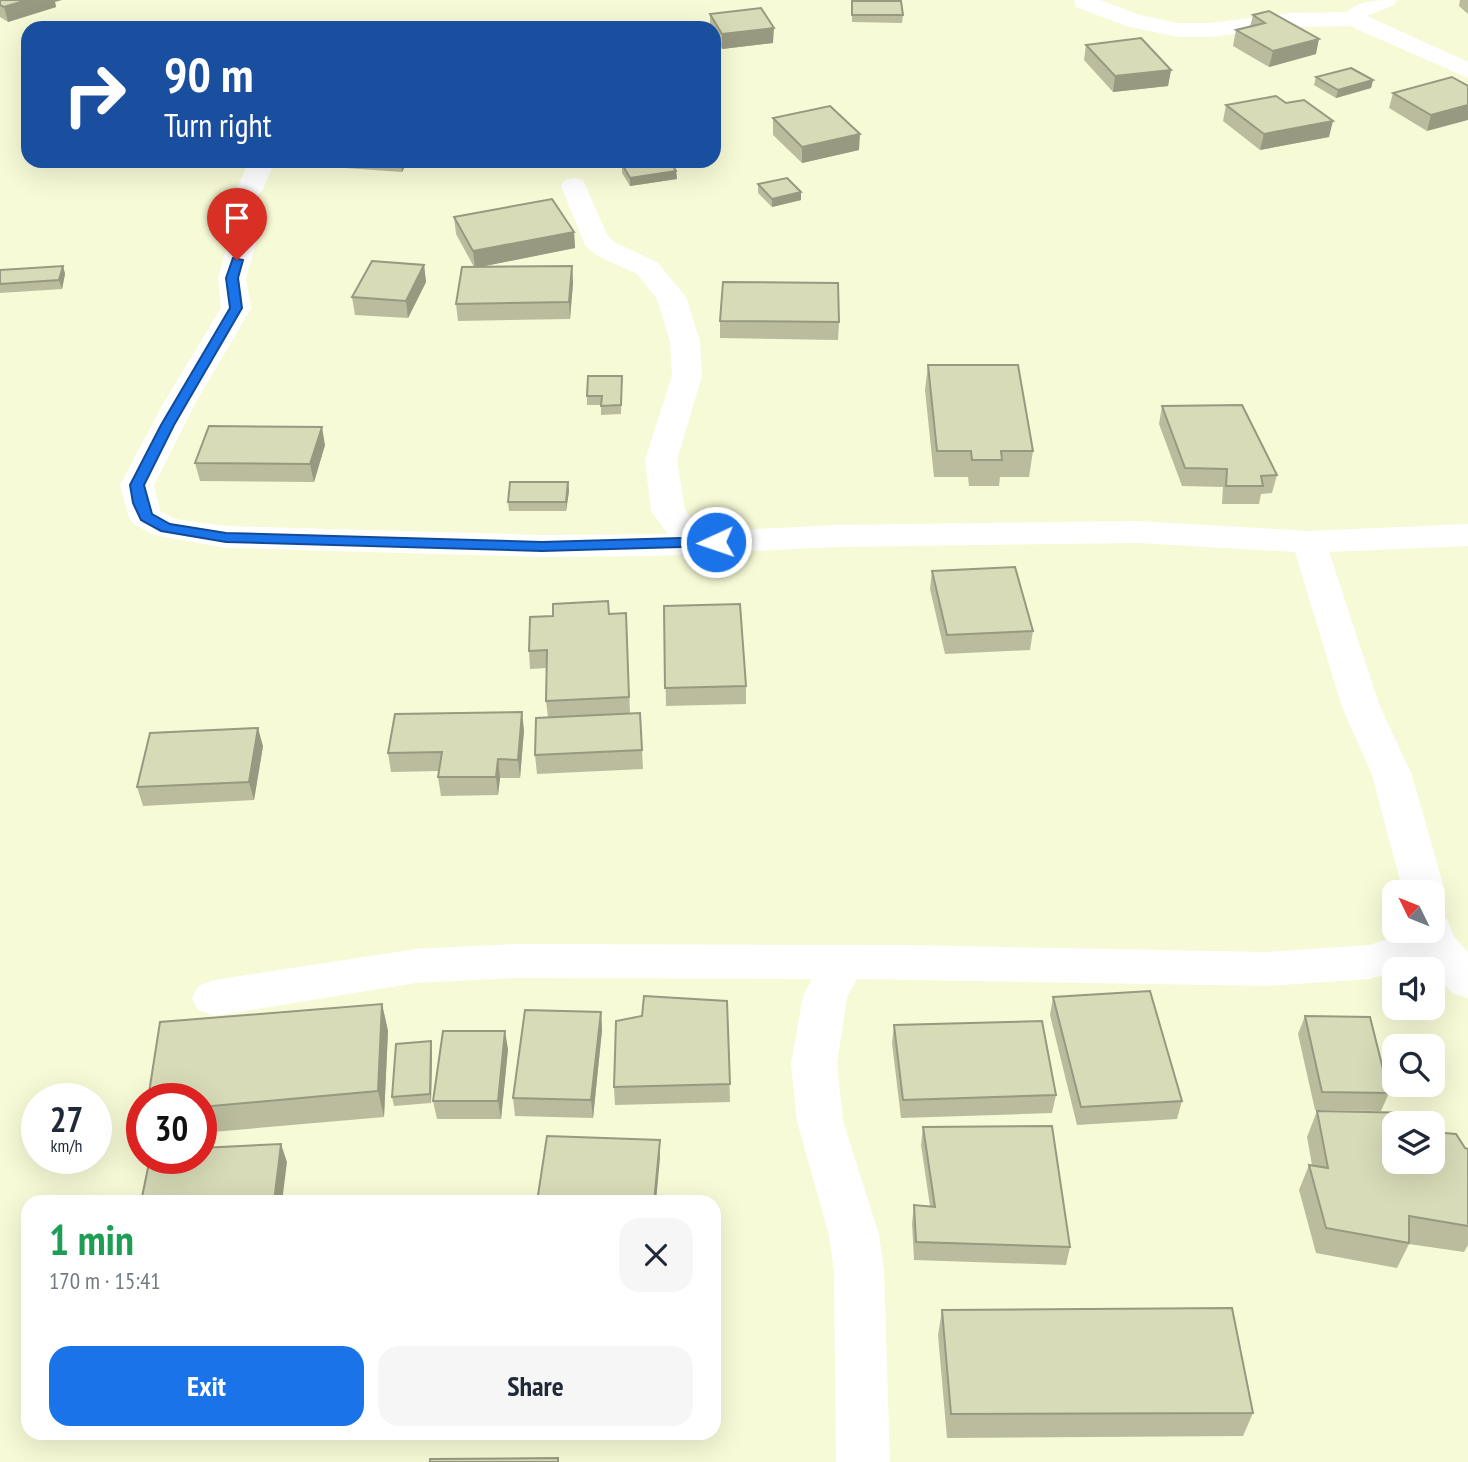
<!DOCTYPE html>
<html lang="en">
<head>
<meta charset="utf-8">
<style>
  :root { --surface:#fff; --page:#f6f6f7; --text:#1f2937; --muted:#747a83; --accent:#1a73e8 }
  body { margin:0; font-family:"PT Sans Narrow",sans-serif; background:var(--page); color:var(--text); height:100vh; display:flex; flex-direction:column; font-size:26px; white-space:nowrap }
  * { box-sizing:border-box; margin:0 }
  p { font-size:23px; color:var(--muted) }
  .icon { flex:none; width:38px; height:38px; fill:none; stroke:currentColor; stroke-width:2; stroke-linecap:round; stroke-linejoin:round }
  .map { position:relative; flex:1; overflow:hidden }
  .sheet { position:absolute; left:21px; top:1195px; width:700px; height:245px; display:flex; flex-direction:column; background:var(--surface); border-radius:21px; box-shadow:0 7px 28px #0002 }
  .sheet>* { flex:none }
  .banner { position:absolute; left:21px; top:21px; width:700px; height:147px; border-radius:21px; box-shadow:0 7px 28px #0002; background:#1a4fa0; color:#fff; overflow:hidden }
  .needle { width:46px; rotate:313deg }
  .controls { position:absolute; left:1382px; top:880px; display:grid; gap:14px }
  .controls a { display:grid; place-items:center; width:63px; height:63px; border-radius:14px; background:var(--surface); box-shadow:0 7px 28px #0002; font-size:35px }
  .speed { position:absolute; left:21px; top:1083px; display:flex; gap:14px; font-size:35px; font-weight:700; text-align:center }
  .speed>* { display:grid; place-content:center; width:91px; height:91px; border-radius:50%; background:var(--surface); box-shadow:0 7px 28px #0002; line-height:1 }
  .speed small { font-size:18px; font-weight:400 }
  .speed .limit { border:10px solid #d22; background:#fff; color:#111 }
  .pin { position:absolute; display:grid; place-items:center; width:60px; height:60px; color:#fff; margin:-72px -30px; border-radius:50% 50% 50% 0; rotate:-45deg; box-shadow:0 0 7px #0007 }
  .pin .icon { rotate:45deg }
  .me { position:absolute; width:77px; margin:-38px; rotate:267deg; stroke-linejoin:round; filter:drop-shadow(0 0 5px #0008) }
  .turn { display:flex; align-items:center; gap:24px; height:147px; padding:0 28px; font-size:32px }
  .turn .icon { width:91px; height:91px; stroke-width:2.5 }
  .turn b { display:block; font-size:49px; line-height:60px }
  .round { display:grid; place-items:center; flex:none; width:74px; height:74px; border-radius:21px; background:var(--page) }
  .summary { display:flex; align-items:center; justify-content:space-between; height:119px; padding:0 28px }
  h1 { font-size:42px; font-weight:600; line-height:52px; color:#1e9e55 }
  .cta { display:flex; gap:14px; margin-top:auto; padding:14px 28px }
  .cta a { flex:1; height:80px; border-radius:21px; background:var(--accent); color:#fff; font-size:28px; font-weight:600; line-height:80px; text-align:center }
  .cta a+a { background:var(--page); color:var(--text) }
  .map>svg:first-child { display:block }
</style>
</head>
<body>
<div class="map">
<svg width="1468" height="1462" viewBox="0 0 1468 1462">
  <rect width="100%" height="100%" fill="#f7fad6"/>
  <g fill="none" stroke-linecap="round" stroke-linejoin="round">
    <g fill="#fff" fill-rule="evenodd">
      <path d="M1074 0H1100L1140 15 1178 23H1210L1291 13 1347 12C1358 0 1380 0 1397 0L1394 5 1367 16 1468 62V78L1350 26 1291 27 1210 37H1178L1126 26 1076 7Z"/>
      <path d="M249 161H275L263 189 256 199V243L246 278 251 308 195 404 154 485 160 511 175 519 226 526 543 535 668 534 651 511 645 460 672 376 670 341 657 299 637 274 596 255 585 245 561 186 565 180 574 178 583 180 607 235 616 243 657 262 686 297 700 341 702 376 677 460 685 510 702 532 835 525 1138 521 1309 531 1468 524V546L1329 552 1380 707 1412 775 1445 892 1439 903 1433 905V892H1403L1372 775 1342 707 1295 552 1138 543 835 547 654 556 543 557 226 548 154 535 134 524 129 517 120 485 163 404 221 308 218 278 228 243 229 198 238 186Z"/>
      <path d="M1433 915 1447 919 1454 937 1468 952V998L1452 993 1425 962 1370 979 1268 986 857 979 847 997 837 1064 843 1121 879 1235 884 1271 890 1462H836L834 1271 829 1235 797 1121 791 1064 803 996 812 979 514 978 416 983 214 1016 198 1010 192 998 198 986 214 980 416 949 514 944 900 945 1268 952 1370 945 1411 931H1433Z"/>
    </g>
  </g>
  <g fill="#babc9d">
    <path d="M0 0 55 2 56 7 8 22 0 17Z"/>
    <path d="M1460 0H1468V14L1459 6Z"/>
    <path d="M852 1 903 15 902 23 852 22Z"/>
    <path d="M710 14 773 43 722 49 714 36V28H710Z"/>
    <path d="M1253 15 1316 54 1269 67 1233 46 1236 30 1250 27Z"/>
    <path d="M1086 45 1171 70 1168 86 1113 92 1084 60Z"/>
    <path d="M1316 77 1373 80 1371 88 1336 98 1314 85Z"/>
    <path d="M1452 77 1427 131 1389 108 1393 93Z"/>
    <path d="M1226 105 1329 137 1260 150 1223 121Z"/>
    <path d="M773 118 859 150 802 163 773 135Z"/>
    <path d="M316 161H408L402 172 317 166Z"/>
    <path d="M622 164 676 171 677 179 630 186 622 173Z"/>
    <path d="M758 184 801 192V200L772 207 758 193Z"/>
    <path d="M454 217 574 232 575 248 479 267 572 266 573 283 570 319 458 321 456 304 474 267 456 234Z"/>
    <path d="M424 265 426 282 408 318 355 315 352 297Z"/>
    <path d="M63 266 65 274 62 289 0 293V270Z"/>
    <path d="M720 321 839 322 838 340 720 338Z"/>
    <path d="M928 365 1033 451 1029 477H1000L999 486H969L968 477H934L925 390Z"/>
    <path d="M622 376 621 414 601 415V405H587V396Z"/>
    <path d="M1162 406 1277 475 1272 493 1261 494 1259 504H1222L1223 487 1182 486 1159 424Z"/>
    <path d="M325 445 314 482 200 481 195 463Z"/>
    <path d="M568 482 569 491 566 511H509L508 502Z"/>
    <path d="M932 571 1033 631 1030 650 945 654 930 589Z"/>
    <path d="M664 606 746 686V704L666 706Z"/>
    <path d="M626 613 630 713H640L643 769 537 774 535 755 548 717 546 701 547 668 530 669 529 651 609 614Z"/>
    <path d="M524 730 520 778H500L498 795 441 796 438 777 439 771 391 772 388 753Z"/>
    <path d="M263 746 254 800 143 806 137 787Z"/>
    <path d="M1053 997 1182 1101 1177 1119 1077 1125 1050 1015Z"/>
    <path d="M727 1001 730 1102 615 1105 614 1087Z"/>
    <path d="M382 1004 388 1031 384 1117 201 1133V1099Z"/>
    <path d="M601 1012 602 1030 593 1118 515 1116 513 1098Z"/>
    <path d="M1305 1016 1389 1093 1381 1111 1315 1110 1298 1034Z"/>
    <path d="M894 1025 1056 1095 1052 1113 901 1118 892 1043Z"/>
    <path d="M508 1049 501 1119H437L433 1101Z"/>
    <path d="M432 1050 431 1103 394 1106 392 1097Z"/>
    <path d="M1317 1111 1395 1124 1468 1149V1245L1464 1252 1409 1244 1397 1268 1316 1253 1299 1190 1309 1165H1312L1307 1137Z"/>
    <path d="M923 1127 1070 1247 1066 1265 914 1260 912 1223 914 1205 930 1206 921 1145Z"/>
    <path d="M942 1310 1253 1413 1243 1436 947 1438 938 1335Z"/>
  </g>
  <g fill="#979980">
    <path d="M27 0H62L55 2 56 7 8 22 4 7Z"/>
    <path d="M774 28 773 43 722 49V34Z"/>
    <path d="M1319 39 1316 54 1269 67 1273 51Z"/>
    <path d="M1171 70 1168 86 1113 92 1115 76Z"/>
    <path d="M1373 80 1371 88 1336 98 1338 90Z"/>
    <path d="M1468 105V120L1427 131 1431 115Z"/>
    <path d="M1333 121 1329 137 1260 150 1264 134Z"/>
    <path d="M860 134 859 150 802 163V147Z"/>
    <path d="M401 161H408L402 172Z"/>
    <path d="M676 171 677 179 630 186V178Z"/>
    <path d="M801 192V200L772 207V199Z"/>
    <path d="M574 232 575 248 475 268 473 251Z"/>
    <path d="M424 265 426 282 408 318 406 301Z"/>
    <path d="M63 266 65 274 62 289 59 280Z"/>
    <path d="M572 266 573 283 570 319 569 302Z"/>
    <path d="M322 427 325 445 314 482 310 464Z"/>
    <path d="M568 482 569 491 566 511V502Z"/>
    <path d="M522 712 524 730 520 778 518 760Z"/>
    <path d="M258 728 263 746 254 800 249 782Z"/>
    <path d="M498 759 500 778 498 795 496 777Z"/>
    <path d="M382 1004 388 1031 384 1117 378 1091Z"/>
    <path d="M601 1012 602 1030 593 1118 591 1100Z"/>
    <path d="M505 1031 508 1049 501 1119 498 1101Z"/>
    <path d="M431 1041 432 1050 431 1103 430 1094Z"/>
    <path d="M660 1140V1158L656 1202H654Z"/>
    <path d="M281 1144 287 1162 282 1202H274Z"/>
  </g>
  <g fill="#d8dbb7" stroke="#979980" stroke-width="2">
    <path d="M0 0H27L4 7 0 5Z"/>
    <path d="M852 1H901L903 15H852Z"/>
    <path d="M761 8 774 28 722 34 710 14Z"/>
    <path d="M1269 11 1319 39 1273 51 1236 30 1265 23 1253 15Z"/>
    <path d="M1141 38 1171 70 1115 76 1086 45Z"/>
    <path d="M1351 68 1373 80 1338 90 1316 77Z"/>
    <path d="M1452 77 1468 86V105L1431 115 1393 93Z"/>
    <path d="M1276 96 1286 103 1304 100 1333 121 1264 134 1226 105Z"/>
    <path d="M830 106 860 134 802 147 773 118Z"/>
    <path d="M644 161H670L676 171 630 178 622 164Z"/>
    <path d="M787 178 801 192 772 199 758 184Z"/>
    <path d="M552 199 574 232 473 251 454 217Z"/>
    <path d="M372 261 424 265 406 301 352 297Z"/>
    <path d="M63 266 59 280 0 284V270Z"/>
    <path d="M572 266 569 302 456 304 462 267Z"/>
    <path d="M723 282 838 283 839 322 720 321Z"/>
    <path d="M928 365H1018L1033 451H1001L1002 460H972L971 451H937Z"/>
    <path d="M588 376H622L621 405 601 406 602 396H587Z"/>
    <path d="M1242 405 1277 475 1261 476 1263 486H1226L1227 469 1185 468 1162 406Z"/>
    <path d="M209 426 322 427 310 464 195 463Z"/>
    <path d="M510 482H568L566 502H508Z"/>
    <path d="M1015 567 1033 631 947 635 932 571Z"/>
    <path d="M608 601 609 614 626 613 629 697 546 701 547 650 529 651 530 617 553 616V604Z"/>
    <path d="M740 604 746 686 665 688 664 606Z"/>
    <path d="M522 712 518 760 498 759 496 777H438L442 752 388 753 395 714Z"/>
    <path d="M640 713 642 750 535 755 536 718Z"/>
    <path d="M258 728 249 782 137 787 150 733Z"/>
    <path d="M1150 991 1182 1101 1081 1107 1053 997Z"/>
    <path d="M644 996 727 1001 730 1084 614 1087 616 1021 642 1016Z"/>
    <path d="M382 1004 378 1091 201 1107V1099H148L160 1022Z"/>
    <path d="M525 1010 601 1012 591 1100 513 1098Z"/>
    <path d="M1305 1016 1370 1017 1389 1093 1322 1092Z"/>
    <path d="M1042 1021 1056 1095 903 1100 894 1025Z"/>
    <path d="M443 1031H505L498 1101H433Z"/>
    <path d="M431 1041 430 1094 392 1097 396 1044Z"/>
    <path d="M1317 1111 1417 1113 1418 1124H1395V1162H1433V1132L1456 1134 1465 1148 1468 1149V1226L1409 1216V1243L1326 1228 1309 1165 1328 1168Z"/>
    <path d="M1052 1126 1070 1247 916 1242 914 1205 935 1207 923 1127Z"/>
    <path d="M547 1136 660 1140 654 1202H537Z"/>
    <path d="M281 1144 274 1202H141L150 1158H201V1148Z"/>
    <path d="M1232 1308 1253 1413 951 1414 942 1310Z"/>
    <path d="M558 1458V1462H430V1459Z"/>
  </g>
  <path fill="#1a73e8" stroke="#114b97" stroke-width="2" d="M233 258 243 260 238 278 242 308 174 425 144 485 152 514 170 524 226 533 542 542 716 537 724 542 716 546 542 551 226 542 161 531 141 520 133 503 130 485 161 425 230 308 226 278Z"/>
</svg>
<div class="controls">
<a><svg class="needle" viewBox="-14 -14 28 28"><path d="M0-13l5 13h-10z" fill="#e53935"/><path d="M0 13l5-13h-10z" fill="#747a83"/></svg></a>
<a><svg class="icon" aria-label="sound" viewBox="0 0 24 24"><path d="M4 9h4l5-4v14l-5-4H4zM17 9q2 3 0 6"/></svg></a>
<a><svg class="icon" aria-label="search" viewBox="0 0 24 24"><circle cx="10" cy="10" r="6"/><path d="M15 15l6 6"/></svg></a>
<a><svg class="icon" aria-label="layers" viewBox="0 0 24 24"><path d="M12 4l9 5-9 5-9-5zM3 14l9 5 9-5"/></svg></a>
</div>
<div class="speed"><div>27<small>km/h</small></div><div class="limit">30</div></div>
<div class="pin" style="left:237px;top:260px;background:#d93025"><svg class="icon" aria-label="arrive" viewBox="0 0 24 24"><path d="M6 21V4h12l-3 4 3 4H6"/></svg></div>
<svg class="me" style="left:716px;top:542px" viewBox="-20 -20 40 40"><circle r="17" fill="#1a73e8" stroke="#fff" stroke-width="3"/><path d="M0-11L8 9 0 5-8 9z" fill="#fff"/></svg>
<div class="banner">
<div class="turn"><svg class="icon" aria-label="right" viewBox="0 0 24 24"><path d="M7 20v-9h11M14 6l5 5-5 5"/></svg><div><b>90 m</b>Turn right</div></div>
</div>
<section class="sheet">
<div class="summary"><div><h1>1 min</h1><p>170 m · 15:41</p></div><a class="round"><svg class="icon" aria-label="close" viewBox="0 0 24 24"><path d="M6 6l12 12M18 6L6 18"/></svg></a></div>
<div class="cta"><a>Exit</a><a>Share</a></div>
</section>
</div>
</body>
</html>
